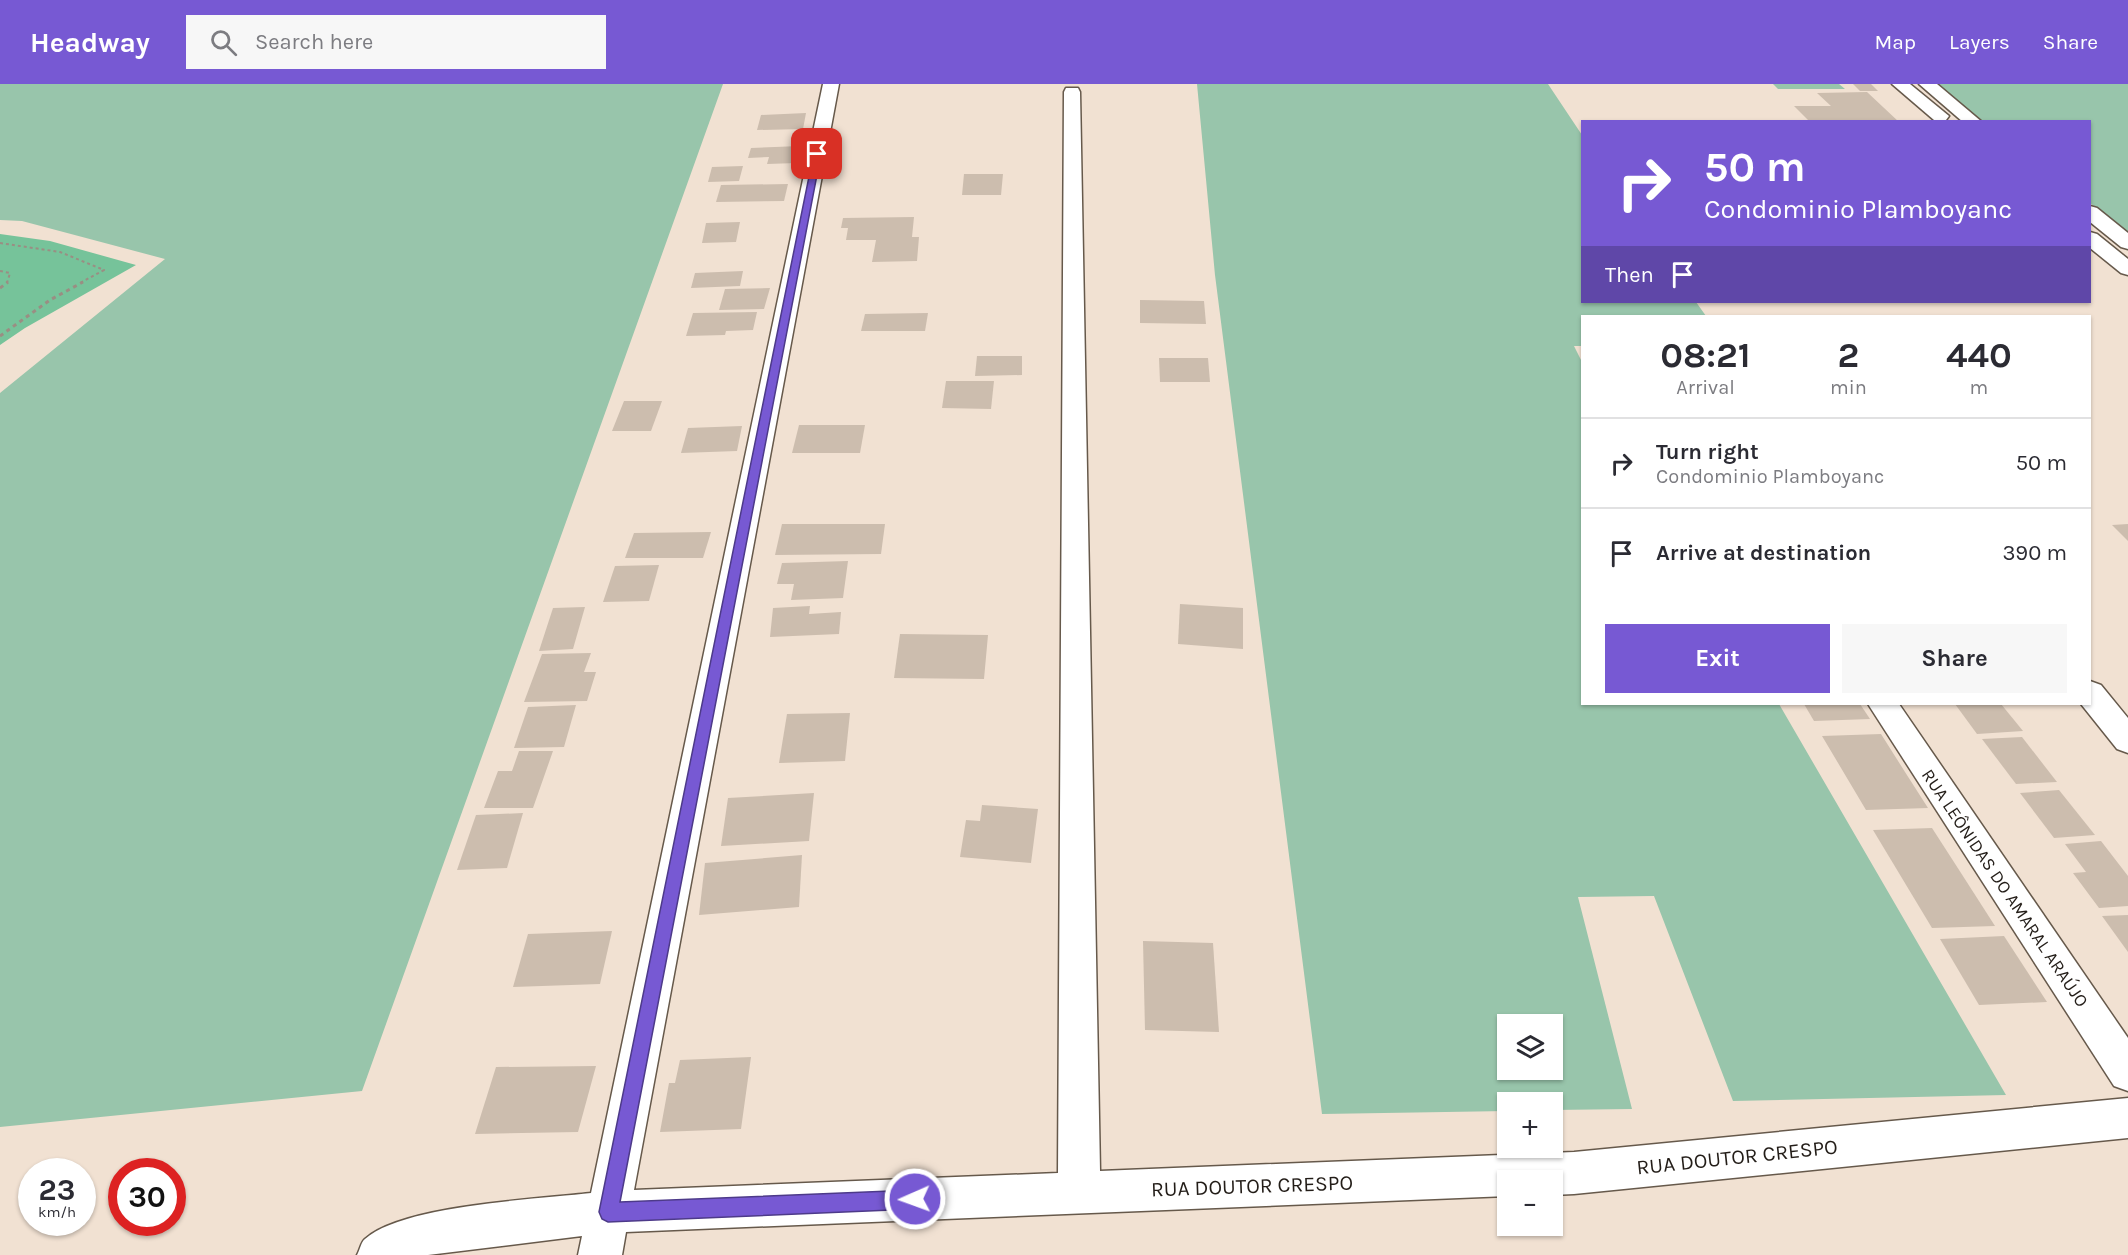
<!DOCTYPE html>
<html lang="en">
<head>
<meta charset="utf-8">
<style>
  :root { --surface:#fff; --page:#f7f7f7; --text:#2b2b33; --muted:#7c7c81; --line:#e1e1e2; --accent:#7759d3 }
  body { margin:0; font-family:Karla,sans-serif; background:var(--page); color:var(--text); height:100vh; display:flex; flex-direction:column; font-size:22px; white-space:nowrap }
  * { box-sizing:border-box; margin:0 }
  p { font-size:20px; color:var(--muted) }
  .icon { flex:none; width:33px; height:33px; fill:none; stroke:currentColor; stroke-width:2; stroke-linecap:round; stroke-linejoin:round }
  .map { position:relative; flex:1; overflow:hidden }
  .details { position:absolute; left:1581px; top:231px; width:510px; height:390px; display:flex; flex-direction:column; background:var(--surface); border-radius:0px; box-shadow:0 2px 4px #0004 }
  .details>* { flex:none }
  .hud { position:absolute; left:1581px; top:36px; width:510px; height:183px; border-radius:0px; box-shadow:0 2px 4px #0004; background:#7759d3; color:#fff; overflow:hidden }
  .buttons { position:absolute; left:1497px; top:930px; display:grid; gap:12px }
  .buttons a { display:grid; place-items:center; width:66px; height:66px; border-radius:0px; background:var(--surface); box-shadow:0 2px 4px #0004; font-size:30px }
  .speed { position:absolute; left:18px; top:1074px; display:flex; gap:12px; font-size:30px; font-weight:700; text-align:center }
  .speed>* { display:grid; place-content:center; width:78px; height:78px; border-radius:50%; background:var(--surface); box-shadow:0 2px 4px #0004; line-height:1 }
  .speed small { font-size:15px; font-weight:400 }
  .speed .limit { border:9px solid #d22; background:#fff; color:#111 }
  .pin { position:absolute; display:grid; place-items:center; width:51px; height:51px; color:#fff; margin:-26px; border-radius:12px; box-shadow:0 3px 9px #0006 }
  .me { position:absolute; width:66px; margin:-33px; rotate:268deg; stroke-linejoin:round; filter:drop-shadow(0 0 4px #0008) }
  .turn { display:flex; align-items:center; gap:21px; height:126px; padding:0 24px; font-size:27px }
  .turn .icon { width:78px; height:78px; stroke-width:2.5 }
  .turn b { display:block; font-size:42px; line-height:51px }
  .then { display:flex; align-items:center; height:57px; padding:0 24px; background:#0003; gap:12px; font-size:22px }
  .eta { display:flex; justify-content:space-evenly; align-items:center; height:102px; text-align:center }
  .eta b { font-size:36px; font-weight:700; line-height:42px }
  .action { display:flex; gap:12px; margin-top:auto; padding:12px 24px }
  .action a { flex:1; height:69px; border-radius:0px; background:var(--accent); color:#fff; font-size:24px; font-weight:700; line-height:69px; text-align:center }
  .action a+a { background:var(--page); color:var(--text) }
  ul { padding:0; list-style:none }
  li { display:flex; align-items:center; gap:18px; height:90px; padding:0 24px; border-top:2px solid var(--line) }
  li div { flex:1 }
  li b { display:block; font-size:22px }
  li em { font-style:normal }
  header { display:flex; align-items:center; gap:36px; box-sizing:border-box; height:84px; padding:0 30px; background:var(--accent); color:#fff }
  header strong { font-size:28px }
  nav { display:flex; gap:33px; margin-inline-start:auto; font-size:21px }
  .search { width:420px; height:54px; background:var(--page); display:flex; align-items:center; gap:15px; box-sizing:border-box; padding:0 21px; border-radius:0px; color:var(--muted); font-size:22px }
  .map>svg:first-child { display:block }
</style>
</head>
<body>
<header>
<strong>Headway</strong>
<div class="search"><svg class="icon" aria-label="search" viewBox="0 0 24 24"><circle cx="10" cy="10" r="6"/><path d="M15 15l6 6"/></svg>Search here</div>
<nav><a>Map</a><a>Layers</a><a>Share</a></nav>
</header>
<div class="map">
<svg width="2128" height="1171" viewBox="0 0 2128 1171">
  <rect width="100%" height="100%" fill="#f1e1d2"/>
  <g fill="#98c5ab" fill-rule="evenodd">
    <path d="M0 0H723L362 1007 0 1043V309L165 175 22 137 0 136Z"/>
    <path d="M1197 0H1548L1582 51V218H1696L1706 232H1582V262H1574L1582 278V620H1779L2006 1011 1733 1017 1654 812 1578 813 1632 1025 1553 1026 1552 1018H1508L1507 1027 1322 1030 1215 191ZM1552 940V986H1508V940Z"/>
    <path d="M1773 0H1839L1845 5H1778Z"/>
    <path d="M1932 0H2128V148L2090 119V38L1982 37Z"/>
  </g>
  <path fill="#76c39a" d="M0 150 50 157 136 181 25 244 0 261Z"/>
  <g fill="#ccbdae">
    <path d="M1853 0H1871L1878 7H1860Z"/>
    <path d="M1867 8 1899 38H1810L1794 22H1831L1817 9Z"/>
    <path d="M806 29 803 45 757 46 761 31Z"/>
    <path d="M800 62 797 79 767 80 769 73 748 74 751 64Z"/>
    <path d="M743 82 739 97 708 98 712 83Z"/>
    <path d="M964 90H1003L1001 111H962Z"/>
    <path d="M788 100 784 117 716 118 721 101Z"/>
    <path d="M914 133 912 153H919L917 177 872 178 876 156H846L848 144H841L843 134Z"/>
    <path d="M740 138 736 158 702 159 706 139Z"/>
    <path d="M743 187 740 202 691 204 695 189Z"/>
    <path d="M770 204 764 225 719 226 725 205Z"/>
    <path d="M1140 216 1204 217 1206 240 1140 239Z"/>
    <path d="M757 228 753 246 726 247 725 251 686 252 693 229Z"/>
    <path d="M928 229 925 247H861L865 230Z"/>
    <path d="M977 272H1022V291L975 292Z"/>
    <path d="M1159 274H1208L1210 298H1160Z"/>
    <path d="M946 297H994L991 325 942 324Z"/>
    <path d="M624 317H662L651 347H612Z"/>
    <path d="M799 341H865L860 369H792Z"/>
    <path d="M742 342 737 367 681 369 688 344Z"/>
    <path d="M782 440H885L881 470 775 471Z"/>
    <path d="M2128 440V457L2112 441Z"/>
    <path d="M711 448 703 474H625L634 449Z"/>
    <path d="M848 477 843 514 791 516 794 500H777L782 479Z"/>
    <path d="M659 481 649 517 603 518 615 482Z"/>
    <path d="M1180 520 1243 524V565L1178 560Z"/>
    <path d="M810 522 809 530 841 528 839 550 770 553 773 524Z"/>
    <path d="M585 523 573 565 539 567 553 524Z"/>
    <path d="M900 550 988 551 984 595 894 594Z"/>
    <path d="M591 569 584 588H596L587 617 524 618 542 570Z"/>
    <path d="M1804 620H1860L1870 635 1814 637Z"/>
    <path d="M1955 620H2001L2023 647 1977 650Z"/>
    <path d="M576 621 564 663 514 664 528 623Z"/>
    <path d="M850 629 845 677 779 679 787 630Z"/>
    <path d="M1881 650 1905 688 1928 724 1866 726 1822 652Z"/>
    <path d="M2022 653 2057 698 2016 700 1982 655Z"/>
    <path d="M519 667H553L533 724H484L498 687H512Z"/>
    <path d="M2059 706 2095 751 2054 754 2020 709Z"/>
    <path d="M814 709 809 757 721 762 728 714Z"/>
    <path d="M982 721 1038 725 1031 779 960 773 966 736 980 737Z"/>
    <path d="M523 729 507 784 457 786 476 731Z"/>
    <path d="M1932 744 1961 789 1995 842 1932 844 1873 746Z"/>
    <path d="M2101 757 2128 792V822L2099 824 2073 789 2086 788 2065 760Z"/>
    <path d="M802 771 799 823 699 831 705 779Z"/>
    <path d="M2128 831V868L2102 832Z"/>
    <path d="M612 847 600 900 513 903 528 850Z"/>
    <path d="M2004 852 2047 918 1979 921 1940 855Z"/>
    <path d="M1143 857 1213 859 1219 948 1145 946Z"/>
    <path d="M751 973 741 1045 660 1048 669 999H675L680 976Z"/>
    <path d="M596 982 578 1048 475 1050 496 983Z"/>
  </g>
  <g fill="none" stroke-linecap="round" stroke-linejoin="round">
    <defs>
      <g id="minor">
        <path d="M823 0H839L634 1106 1058 1089 1064 8 1066 4H1078L1080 8 1100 1087 1574 1068 2128 1014V1054L1574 1110 1552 1111V1096H1508V1112L626 1148 622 1171H578L582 1152 428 1171H357C360 1166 361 1158 365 1155 402 1121 540 1115 591 1109Z"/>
        <path d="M1892 0H1910L1949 32 1946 36H1934Z"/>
        <path d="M1919 0H1937L1982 38H1963Z"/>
        <path d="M2090 122 2097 124 2128 149V165L2121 163 2090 138Z"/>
        <path d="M2090 148 2097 150 2128 175V191L2121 189 2090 164Z"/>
        <path d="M2090 597 2101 601 2128 634V669L2117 665 2081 620H2090Z"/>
        <path d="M1868 620H1899L2128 954V1007L2114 1002Z"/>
      </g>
    </defs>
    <use href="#minor" stroke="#66594b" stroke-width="3"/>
    <g stroke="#9a8e83" stroke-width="2" stroke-dasharray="3 3" stroke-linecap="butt">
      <path d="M0 159 60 168 104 186 80 199"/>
      <path d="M0 187 10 189 7 199"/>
    </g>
    <g stroke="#9a8e83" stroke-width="3" stroke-dasharray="4 4" stroke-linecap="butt">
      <path d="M0 204 8 198"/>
      <path d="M0 252 50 216 83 198"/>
    </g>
    <use href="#minor" fill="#fff" fill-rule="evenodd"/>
  </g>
  <path fill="#7759d3" stroke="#4d3a89" stroke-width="1.5" d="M814 68 821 70 620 1118 915 1106 921 1109 924 1115 921 1122 915 1125 608 1138 602 1135 599 1128Z"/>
  <g text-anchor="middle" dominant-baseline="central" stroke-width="4.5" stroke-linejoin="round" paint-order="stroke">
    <g font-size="18" fill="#231d18" stroke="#fff">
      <text transform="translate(2005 804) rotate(56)">RUA LEÔNIDAS DO AMARAL ARAÚJO</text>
    </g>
    <g font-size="21" fill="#231d18" stroke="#fff">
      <text transform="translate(1737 1073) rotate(-6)">RUA DOUTOR CRESPO</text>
      <text transform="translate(1252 1102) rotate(-2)">RUA DOUTOR CRESPO</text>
    </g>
  </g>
</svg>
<div class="buttons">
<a><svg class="icon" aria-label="layers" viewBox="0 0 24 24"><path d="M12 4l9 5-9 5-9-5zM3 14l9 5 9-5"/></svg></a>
<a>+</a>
<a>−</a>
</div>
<div class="speed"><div>23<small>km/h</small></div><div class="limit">30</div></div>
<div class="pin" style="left:817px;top:70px;background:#d93025"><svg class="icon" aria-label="arrive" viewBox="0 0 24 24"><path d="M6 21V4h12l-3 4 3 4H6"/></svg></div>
<svg class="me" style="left:915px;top:1115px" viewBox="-20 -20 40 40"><circle r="17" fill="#7759d3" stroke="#fff" stroke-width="3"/><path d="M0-11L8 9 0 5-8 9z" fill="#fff"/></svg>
<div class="hud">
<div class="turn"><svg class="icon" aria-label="right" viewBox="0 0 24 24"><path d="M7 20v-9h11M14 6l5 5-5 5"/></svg><div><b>50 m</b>Condominio Plamboyanc</div></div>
<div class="then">Then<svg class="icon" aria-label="arrive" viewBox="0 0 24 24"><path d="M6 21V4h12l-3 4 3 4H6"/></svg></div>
</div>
<section class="details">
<div class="eta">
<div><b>08:21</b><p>Arrival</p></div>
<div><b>2</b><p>min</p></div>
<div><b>440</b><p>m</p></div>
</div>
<ul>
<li><svg class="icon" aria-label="right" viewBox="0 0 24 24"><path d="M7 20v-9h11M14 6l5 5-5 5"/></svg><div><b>Turn right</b><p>Condominio Plamboyanc</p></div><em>50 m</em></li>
<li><svg class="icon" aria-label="arrive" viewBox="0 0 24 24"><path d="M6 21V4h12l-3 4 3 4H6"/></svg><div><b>Arrive at destination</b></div><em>390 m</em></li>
</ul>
<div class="action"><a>Exit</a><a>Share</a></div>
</section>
</div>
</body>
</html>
